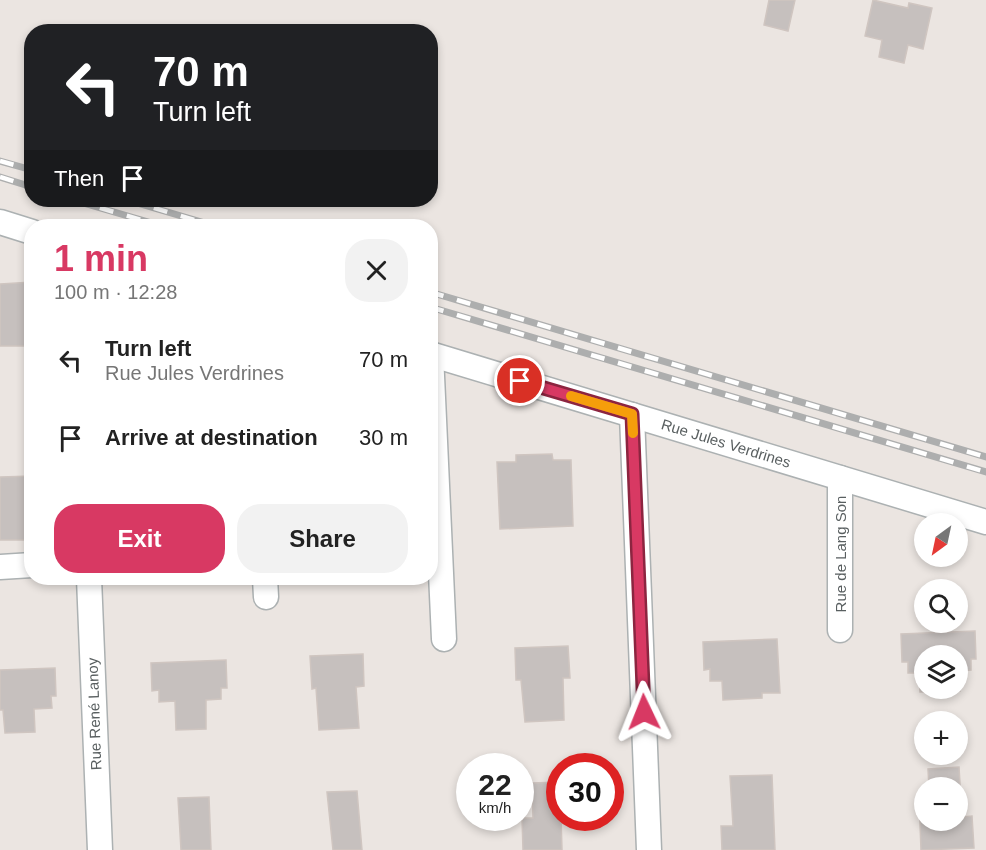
<!DOCTYPE html>
<html lang="en">
<head>
<meta charset="utf-8">
<style>
  :root { --surface:#fff; --page:#f2f2f2; --text:#222; --muted:#767676; --accent:#d83963 }
  body { margin:0; font-family:Helvetica,sans-serif; background:var(--page); color:var(--text); height:100vh; display:flex; flex-direction:column; font-size:22px; white-space:nowrap }
  * { box-sizing:border-box; margin:0 }
  p { font-size:20px; color:var(--muted) }
  .icon { flex:none; width:33px; height:33px; fill:none; stroke:currentColor; stroke-width:2; stroke-linecap:round; stroke-linejoin:round }
  .map { position:relative; flex:1; overflow:hidden }
  .side { position:absolute; left:24px; top:219px; width:414px; height:366px; display:flex; flex-direction:column; background:var(--surface); border-radius:24px; box-shadow:0 3px 9px #0003 }
  .side>* { flex:none }
  .guide { position:absolute; left:24px; top:24px; width:414px; height:183px; border-radius:24px; box-shadow:0 3px 9px #0003; background:#202124; color:#fff; overflow:hidden }
  .needle { width:39px; rotate:213deg }
  .tools { position:absolute; left:914px; top:513px; display:grid; gap:12px }
  .tools a { display:grid; place-items:center; width:54px; height:54px; border-radius:50%; background:var(--surface); box-shadow:0 3px 9px #0003; font-size:30px }
  .speed { position:absolute; left:456px; top:753px; display:flex; gap:12px; font-size:30px; font-weight:700; text-align:center }
  .speed>* { display:grid; place-content:center; width:78px; height:78px; border-radius:50%; background:var(--surface); box-shadow:0 3px 9px #0003; line-height:1 }
  .speed small { font-size:15px; font-weight:400 }
  .speed .limit { border:9px solid #d22; background:#fff; color:#111 }
  .pin { position:absolute; display:grid; place-items:center; width:51px; height:51px; color:#fff; margin:-26px; border:3px solid #fff; border-radius:50%; box-shadow:0 2px 6px #0007 }
  .me { position:absolute; width:66px; margin:-33px; rotate:358deg; stroke-linejoin:round; filter:drop-shadow(0 0 4px #0008) }
  .turn { display:flex; align-items:center; gap:21px; height:126px; padding:0 30px; font-size:27px }
  .turn .icon { width:78px; height:78px; stroke-width:2.5 }
  .turn b { display:block; font-size:42px; line-height:51px }
  .then { display:flex; align-items:center; height:57px; padding:0 30px; background:#0003; gap:12px; font-size:22px }
  .round { display:grid; place-items:center; flex:none; width:63px; height:63px; border-radius:24px; background:var(--page) }
  .overview { display:flex; align-items:center; justify-content:space-between; height:102px; padding:0 30px }
  h1 { font-size:36px; font-weight:600; line-height:45px; color:var(--accent) }
  .action { display:flex; gap:12px; margin-top:auto; padding:12px 30px }
  .action a { flex:1; height:69px; border-radius:24px; background:var(--accent); color:#fff; font-size:24px; font-weight:600; line-height:69px; text-align:center }
  .action a+a { background:var(--page); color:var(--text) }
  ul { padding:0; list-style:none }
  li { display:flex; align-items:center; gap:18px; height:78px; padding:0 30px }
  li div { flex:1 }
  li b { display:block; font-size:22px }
  li em { font-style:normal }
  .map>svg:first-child { display:block }
</style>
</head>
<body>
<div class="map">
<svg width="986" height="850" viewBox="0 0 986 850">
  <rect width="100%" height="100%" fill="#ebe5e1"/>
  <g fill="#c6c0be" stroke="#cfc5c0" stroke-width="1.5" fill-rule="evenodd">
    <path d="M769 0H795L788 31 764 25Z"/>
    <path d="M873 0 908 8 909 3 932 8 923 49 908 45 904 63 879 57 882 40 865 36Z"/>
    <path d="M32 282V320H25L26 346H0V284Z"/>
    <path d="M552 454 553 460H571L573 526 500 529 497 462H516V455Z"/>
    <path d="M32 476V515H26L27 540H0V477Z"/>
    <path d="M975 631 976 659H971V670L960 671V691L920 692 919 673H908V662H902L901 634ZM924 656H957V688H924Z"/>
    <path d="M777 639 780 693H762V698L723 700 722 681H710V669L704 670 703 642Z"/>
    <path d="M568 646 570 678H563L564 720 525 722 521 680H516L515 648Z"/>
    <path d="M363 654 364 686 356 687 359 728 319 730 316 688 312 689 310 656Z"/>
    <path d="M226 660 227 688H221V699L206 700V729L176 730 175 701 159 702V690L152 691 151 663Z"/>
    <path d="M55 668 56 696H51L52 708 34 709 35 732 5 733 3 710H0V670Z"/>
    <path d="M959 767 962 817 972 816 974 848 921 850 919 797H924V820H957V788H929L928 769Z"/>
    <path d="M772 775 775 850H722L721 826H733L730 776Z"/>
    <path d="M560 782 562 850H523L522 818H533L532 783Z"/>
    <path d="M357 791 362 850H333L327 792Z"/>
    <path d="M209 797 211 850H181L178 798Z"/>
  </g>
  <g fill="none" stroke-linecap="round" stroke-linejoin="round">
    <defs>
      <g id="minor">
        <path d="M0 222 32 232"/>
        <path d="M430 354 986 522"/>
        <path d="M431 354 444 639"/>
        <path d="M632 415 649 850"/>
        <path d="M0 567 32 565"/>
        <path d="M89 578 100 850"/>
        <path d="M265 578 266 597"/>
        <path d="M840 630V478"/>
      </g>
    </defs>
    <use href="#minor" stroke="#acb1b2" stroke-width="27"/>
    <use href="#minor" stroke="#fff" stroke-width="24"/>
    <defs>
      <g id="rail">
        <path d="M0 161 32 170"/>
        <path d="M0 177 32 187"/>
        <path d="M73 200 162 226"/>
        <path d="M127 200 215 226"/>
        <path d="M430 292 986 457"/>
        <path d="M430 307 986 472"/>
      </g>
    </defs>
    <use href="#rail" stroke="#adaeae" stroke-width="7"/>
    <use href="#rail" stroke="#fff" stroke-width="4.5" stroke-dasharray="14" stroke-linecap="butt"/>
  </g>
  <g fill="none" stroke-linecap="round" stroke-linejoin="round">
    <defs>
      <path id="route" d="M520 381 632 414 644 712"/>
    </defs>
    <use href="#route" stroke="#8c2540" stroke-width="15"/>
    <use href="#route" stroke="#d83963" stroke-width="10"/>
    <path stroke="#f59e0b" stroke-width="10" d="M571 396 632 414 633 433"/>
  </g>
  <g text-anchor="middle" dominant-baseline="central" stroke-width="6" stroke-linejoin="round" paint-order="stroke">
    <g font-size="15" fill="#595f60" stroke="#fff">
      <text transform="translate(726 443) rotate(17)">Rue Jules Verdrines</text>
      <text transform="translate(840 554) rotate(-90)">Rue de Lang Son</text>
      <text transform="translate(94 714) rotate(-92)">Rue René Lanoy</text>
    </g>
  </g>
</svg>
<div class="tools">
<a><svg class="needle" viewBox="-14 -14 28 28"><path d="M0-13l5 13h-10z" fill="#e53935"/><path d="M0 13l5-13h-10z" fill="#767676"/></svg></a>
<a><svg class="icon" aria-label="search" viewBox="0 0 24 24"><circle cx="10" cy="10" r="6"/><path d="M15 15l6 6"/></svg></a>
<a><svg class="icon" aria-label="layers" viewBox="0 0 24 24"><path d="M12 4l9 5-9 5-9-5zM3 14l9 5 9-5"/></svg></a>
<a>+</a>
<a>−</a>
</div>
<div class="speed"><div>22<small>km/h</small></div><div class="limit">30</div></div>
<div class="pin" style="left:520px;top:381px;background:#d93025"><svg class="icon" aria-label="arrive" viewBox="0 0 24 24"><path d="M6 21V4h12l-3 4 3 4H6"/></svg></div>
<svg class="me" style="left:644px;top:712px" viewBox="-20 -20 40 40"><path d="M0-17L14 15 0 8-14 15z" fill="#d83963" stroke="#fff" stroke-width="4"/></svg>
<div class="guide">
<div class="turn"><svg class="icon" aria-label="left" viewBox="0 0 24 24"><path d="M17 20v-9H6M10 6l-5 5 5 5"/></svg><div><b>70 m</b>Turn left</div></div>
<div class="then">Then<svg class="icon" aria-label="arrive" viewBox="0 0 24 24"><path d="M6 21V4h12l-3 4 3 4H6"/></svg></div>
</div>
<section class="side">
<div class="overview"><div><h1>1 min</h1><p>100 m · 12:28</p></div><a class="round"><svg class="icon" aria-label="close" viewBox="0 0 24 24"><path d="M6 6l12 12M18 6L6 18"/></svg></a></div>
<ul>
<li><svg class="icon" aria-label="left" viewBox="0 0 24 24"><path d="M17 20v-9H6M10 6l-5 5 5 5"/></svg><div><b>Turn left</b><p>Rue Jules Verdrines</p></div><em>70 m</em></li>
<li><svg class="icon" aria-label="arrive" viewBox="0 0 24 24"><path d="M6 21V4h12l-3 4 3 4H6"/></svg><div><b>Arrive at destination</b></div><em>30 m</em></li>
</ul>
<div class="action"><a>Exit</a><a>Share</a></div>
</section>
</div>
</body>
</html>
